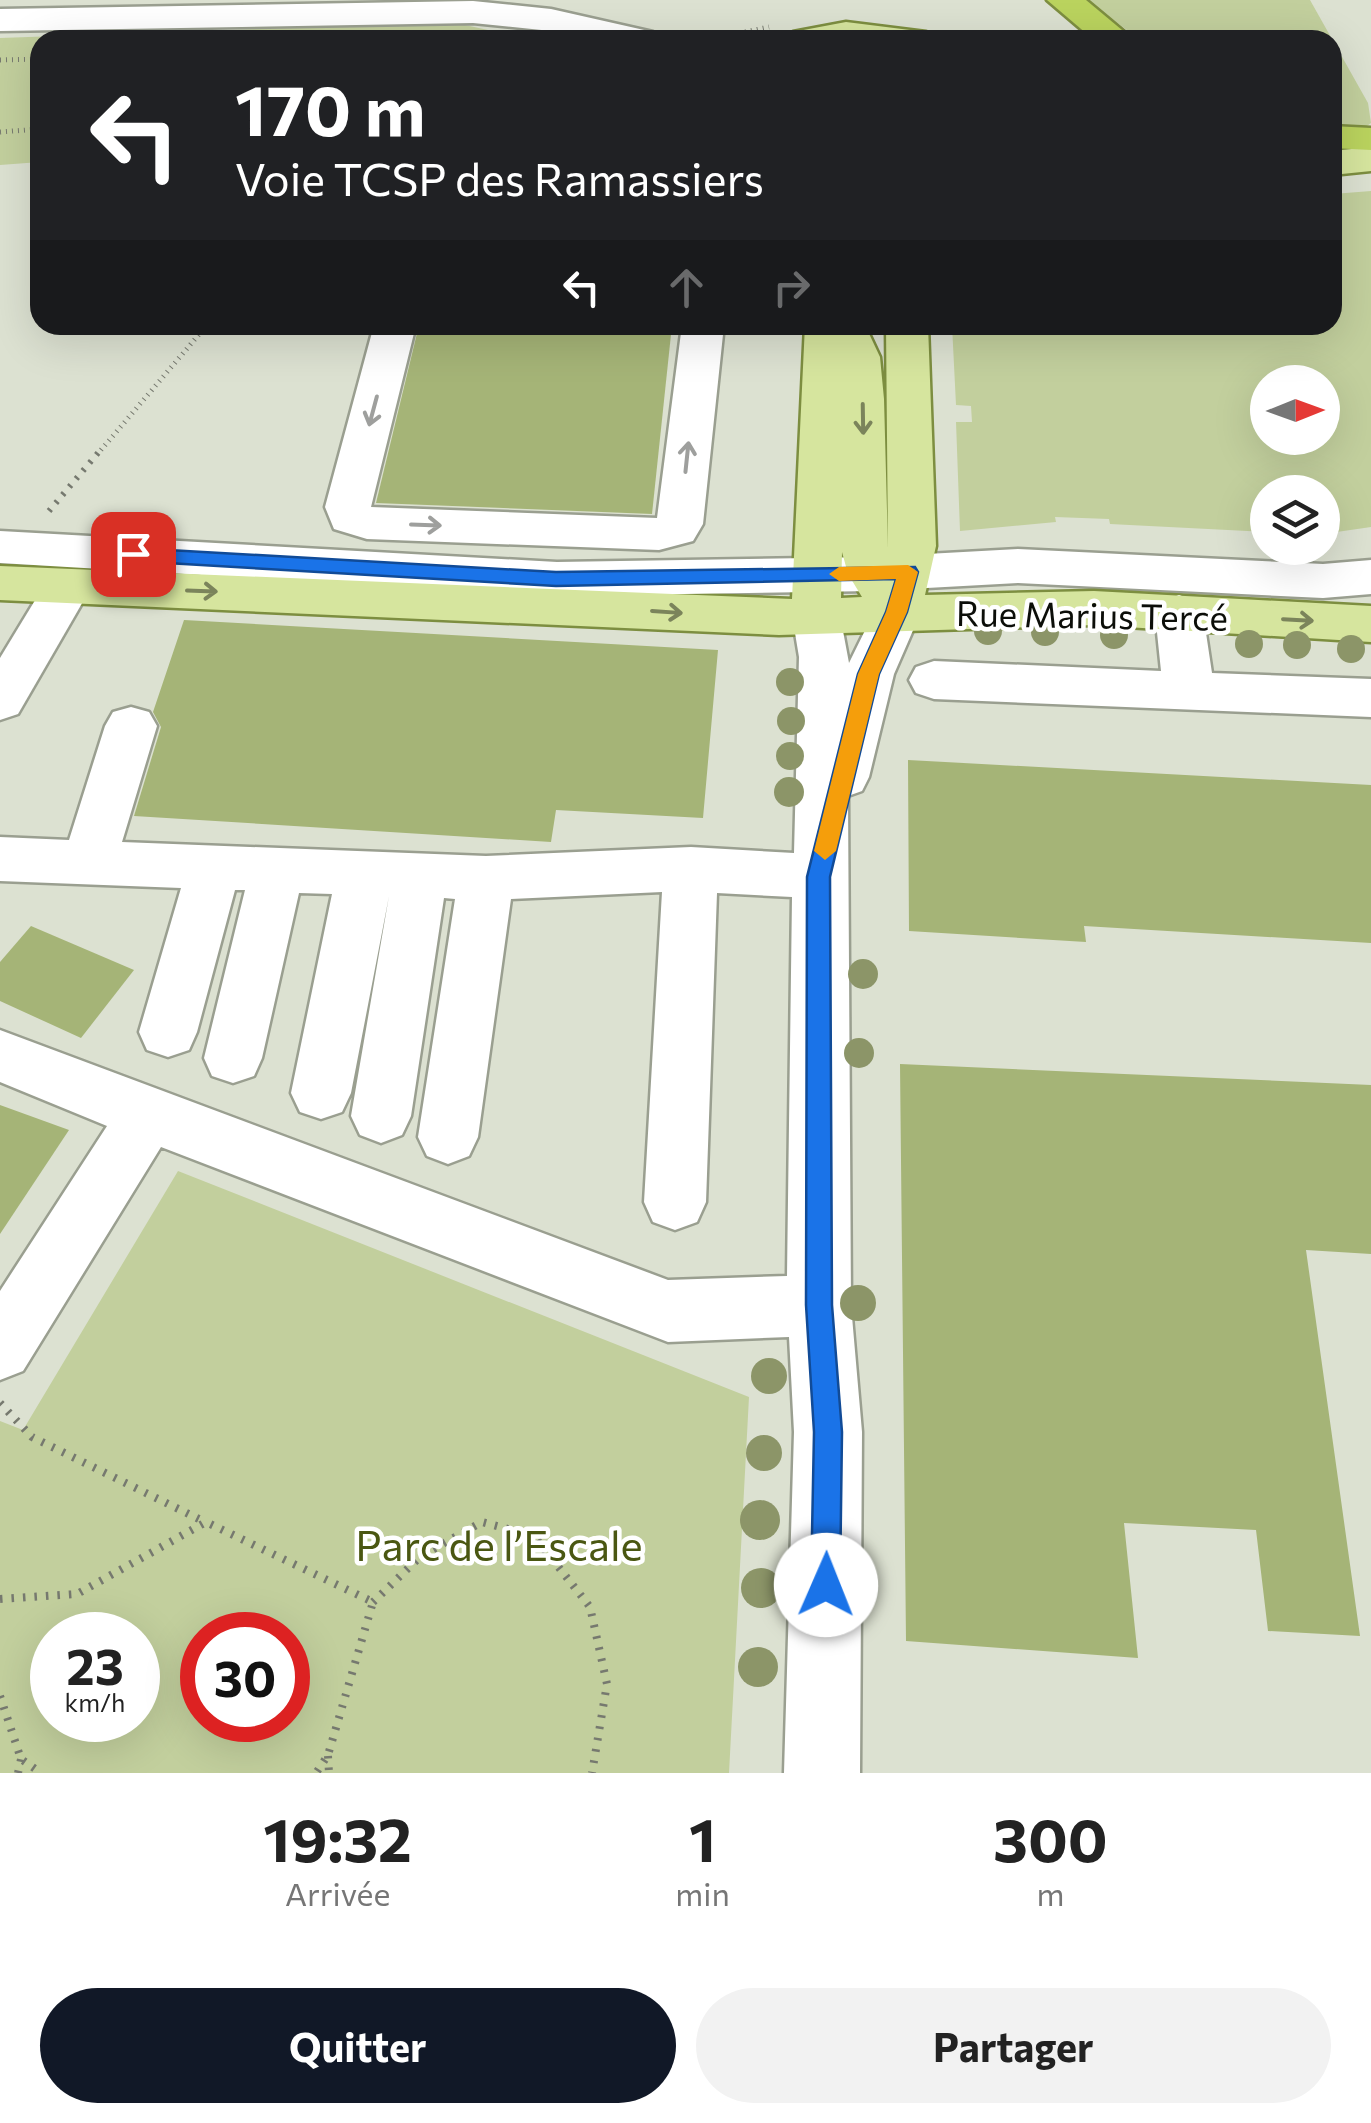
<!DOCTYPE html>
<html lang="fr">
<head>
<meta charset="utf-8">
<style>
  :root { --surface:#fff; --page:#f2f2f2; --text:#222; --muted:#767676; --accent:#111827 }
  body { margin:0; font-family:Commissioner,sans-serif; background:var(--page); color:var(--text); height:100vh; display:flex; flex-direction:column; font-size:38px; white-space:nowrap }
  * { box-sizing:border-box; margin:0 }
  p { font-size:32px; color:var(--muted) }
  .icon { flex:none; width:55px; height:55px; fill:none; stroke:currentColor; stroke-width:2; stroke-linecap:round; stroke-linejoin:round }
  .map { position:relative; height:1773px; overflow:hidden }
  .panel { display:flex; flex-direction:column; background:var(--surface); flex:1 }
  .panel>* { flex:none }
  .guide { position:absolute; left:30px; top:30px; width:1312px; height:305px; border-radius:30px; box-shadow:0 10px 40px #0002; background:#202124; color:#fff; overflow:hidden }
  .needle { width:65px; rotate:89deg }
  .tools { position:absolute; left:1250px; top:365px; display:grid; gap:20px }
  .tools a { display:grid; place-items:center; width:90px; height:90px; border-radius:50%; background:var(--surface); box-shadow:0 10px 40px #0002; font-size:50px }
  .speed { position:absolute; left:30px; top:1612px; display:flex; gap:20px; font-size:50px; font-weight:700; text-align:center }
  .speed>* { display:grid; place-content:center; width:130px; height:130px; border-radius:50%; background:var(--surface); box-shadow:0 10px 40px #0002; line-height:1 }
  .speed small { font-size:25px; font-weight:400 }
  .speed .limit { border:15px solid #d22; background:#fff; color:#111 }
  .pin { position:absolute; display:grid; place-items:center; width:85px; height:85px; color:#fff; margin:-42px; border-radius:20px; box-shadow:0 5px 15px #0006 }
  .me { position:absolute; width:110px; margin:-55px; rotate:1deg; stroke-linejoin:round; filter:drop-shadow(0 0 8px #0008) }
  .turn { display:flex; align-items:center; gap:35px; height:210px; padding:0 40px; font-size:45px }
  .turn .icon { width:130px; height:130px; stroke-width:2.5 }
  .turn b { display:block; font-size:70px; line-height:85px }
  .lanes { display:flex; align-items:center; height:95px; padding:0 40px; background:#0003; justify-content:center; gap:50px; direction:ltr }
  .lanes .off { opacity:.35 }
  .eta { display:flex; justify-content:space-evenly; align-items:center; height:170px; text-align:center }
  .eta b { font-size:60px; font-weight:700; line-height:70px }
  .action { display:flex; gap:20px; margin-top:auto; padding:20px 40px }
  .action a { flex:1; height:115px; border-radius:60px; background:var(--accent); color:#fff; font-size:40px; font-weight:700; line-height:115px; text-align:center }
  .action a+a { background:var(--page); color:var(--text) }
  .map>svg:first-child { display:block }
</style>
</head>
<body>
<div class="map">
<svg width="1371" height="1773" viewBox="0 0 1371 1773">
  <rect width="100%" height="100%" fill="#dce1d1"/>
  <g fill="#c2cf9d" fill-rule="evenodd">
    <path d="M1087 0H1310L1368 103 1371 123 1360 131 1333 130 1332 40H1140Z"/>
    <path d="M451 22 535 40H40V162L0 165V38Z"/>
    <path d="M1371 191V527L1323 534 1322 492H1268L1267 532 1110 524 1109 519 1055 517 1056 522 960 531 956 422H972L971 406 956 405 952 325H1332L1333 194ZM1322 382V438H1268V382Z"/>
    <path d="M178 1171 749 1397 729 1773H0V1421L23 1430ZM138 1635V1720H52V1635ZM288 1635V1720H202V1635Z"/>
  </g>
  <g fill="#a5b477">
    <path d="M419 325H672L652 514 376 503Z"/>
    <path d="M184 620 718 650 703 818 556 810 551 842 134 816 161 727 153 712Z"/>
    <path d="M908 760 1371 785V943L1084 926 1086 942 909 931Z"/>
    <path d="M31 926 134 970 81 1038 0 1001V962Z"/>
    <path d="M900 1064 1371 1085V1254L1306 1250 1360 1636 1268 1631 1256 1530 1124 1523 1138 1658 906 1641Z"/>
    <path d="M0 1105 69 1130 0 1234Z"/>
  </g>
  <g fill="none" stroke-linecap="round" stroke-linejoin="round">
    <defs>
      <g id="minor">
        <path d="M473 1 551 9 653 32 658 40H592L551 31 473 23 0 31V9Z"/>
        <path d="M374 325H416L371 507 657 518 682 325H724L703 524 693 541 659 550 367 539 334 529 325 507Z"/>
        <path d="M0 531 557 562 872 557 1018 549 1323 564 1371 560V594L1323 598 1018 583 872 591 557 596 0 563Z"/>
        <path d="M68 569 85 574 92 586 18 714 0 720V658L51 574Z"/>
        <path d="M897 594 914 600 921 612 894 674 869 777 862 791 848 796 851 1305 862 1432 860 1773H784L794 1432 789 1337 668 1342 161 1147 23 1371 0 1380V1291L107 1126 0 1082V1030L668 1280 787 1276 792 897 717 893 706 1202 697 1222 675 1230 653 1222 644 1202 662 892 511 899 478 1137 469 1156 448 1164 427 1156 418 1137 455 899 444 898 411 1116 402 1135 381 1143 360 1135 351 1116 389 896 351 1093 342 1112 321 1119 300 1112 291 1093 332 894 299 893 262 1058 254 1076 233 1083 212 1076 204 1058 245 890H235L197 1032 189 1050 168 1057 147 1050 139 1032 181 888 0 881V837L69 840 105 726 113 712 131 707 149 712 157 726 122 842 486 856 691 847 794 853 799 657 792 615 799 603 816 597 833 603 840 615 849 663 880 600Z"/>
        <path d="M1179 595 1196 601 1203 613 1212 673 1371 679V717L934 699 916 693 909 680 916 667 934 661 1161 671 1155 613 1162 601Z"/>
      </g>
      <g id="major">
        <path d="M846 22 926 32 931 40H788L793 32Z"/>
        <path d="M1371 147V171L1332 175V151Z"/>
        <path d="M805 325H865L880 357 884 399 888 548 886 325H928L936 546 925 595 1094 591 1371 606V642L1094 625 779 635 0 600V566L792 599ZM842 552 848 574 862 597 841 598Z"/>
      </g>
      <g id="highway">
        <path d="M1047 0H1086L1134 40H1094Z"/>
        <path d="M1332 126 1371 128V150L1332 148Z"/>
      </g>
    </defs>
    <use href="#minor" stroke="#9a9f90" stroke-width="5"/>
    <use href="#major" stroke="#7d8e40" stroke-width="5"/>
    <use href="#highway" stroke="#7d8e40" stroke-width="5"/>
    <g stroke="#76796f" stroke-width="5" stroke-dasharray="1 5" stroke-linecap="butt">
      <path d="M724 40 726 36 769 27"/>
      <path d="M0 60 40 59"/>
      <path d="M0 132 40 129"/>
      <path d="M101 450 207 325"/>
    </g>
    <path stroke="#76796f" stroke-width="6" stroke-dasharray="2.5 8" stroke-linecap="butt" d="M49 511 103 447"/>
    <g stroke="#76796f" stroke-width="8" stroke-dasharray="2.5 9" stroke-linecap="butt">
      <path d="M0 1403 32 1437 205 1522"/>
      <path d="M0 1599 77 1594 206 1522 373 1602 328 1755 316 1773"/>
      <path d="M373 1602 421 1556 482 1522 534 1536 590 1607 607 1684 592 1773"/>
      <path d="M0 1696 21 1759 41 1773"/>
      <path d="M328 1756 329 1773"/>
      <path d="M18 1773 21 1759"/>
    </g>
    <use href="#minor" fill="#fff" fill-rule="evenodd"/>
    <use href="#major" fill="#d6e59e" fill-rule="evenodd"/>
    <use href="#highway" fill="#bad35e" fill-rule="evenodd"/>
  </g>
  <g fill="#8c9568">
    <circle cx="988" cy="631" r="14"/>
    <circle cx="1045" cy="632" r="14"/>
    <circle cx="1114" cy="635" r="14"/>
    <circle cx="1249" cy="644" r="14"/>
    <circle cx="1297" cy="645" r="14"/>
    <circle cx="1351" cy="649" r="14"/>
    <circle cx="790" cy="682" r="14"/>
    <circle cx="791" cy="721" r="14"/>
    <circle cx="790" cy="756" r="14"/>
    <circle cx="789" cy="792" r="15"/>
    <circle cx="863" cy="974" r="15"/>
    <circle cx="859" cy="1053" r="15"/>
    <circle cx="858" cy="1303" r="18"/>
    <circle cx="769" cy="1376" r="18"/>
    <circle cx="764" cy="1453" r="18"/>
    <circle cx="760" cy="1520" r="20"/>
    <circle cx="761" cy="1588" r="20"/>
    <circle cx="758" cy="1667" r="20"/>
  </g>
  <defs><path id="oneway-shaft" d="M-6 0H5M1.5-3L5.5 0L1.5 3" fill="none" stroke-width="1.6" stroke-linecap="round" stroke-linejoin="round" transform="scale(2.5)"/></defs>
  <g stroke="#9e9f9d">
    <use href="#oneway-shaft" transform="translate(373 411) rotate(105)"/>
    <use href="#oneway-shaft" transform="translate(687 457) rotate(-84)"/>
    <use href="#oneway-shaft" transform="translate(426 525) rotate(2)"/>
  </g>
  <g stroke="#7b845b">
    <use href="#oneway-shaft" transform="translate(863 419) rotate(89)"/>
    <use href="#oneway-shaft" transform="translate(202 591) rotate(2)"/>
    <use href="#oneway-shaft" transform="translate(667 612) rotate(4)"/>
    <use href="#oneway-shaft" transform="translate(1298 620) rotate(3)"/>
  </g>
  <path fill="#1a73e8" stroke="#114b97" stroke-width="2.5" d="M133 548 556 572 915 567 918 572 907 612 879 674 830 877 832 1305 842 1432 840 1585 836 1595 826 1600 815 1595 811 1585 814 1432 806 1305 807 877 858 674 886 612 896 579 556 586 133 561 123 554Z"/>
  <path fill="#f59e0b" d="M908 565 918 572 907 612 879 674 836 851 825 860 814 851 858 674 886 612 896 579 839 581 829 574 839 567Z"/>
  <g text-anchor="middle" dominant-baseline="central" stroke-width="9" stroke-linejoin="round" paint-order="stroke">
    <g font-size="35" fill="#0c0e09" stroke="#fff">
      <text transform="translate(1092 614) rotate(1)">Rue Marius Tercé</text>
    </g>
    <g font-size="42" fill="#4a5712" stroke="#fff">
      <text x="499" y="1544">Parc de l’Escale</text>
    </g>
  </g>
</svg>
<div class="tools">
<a><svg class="needle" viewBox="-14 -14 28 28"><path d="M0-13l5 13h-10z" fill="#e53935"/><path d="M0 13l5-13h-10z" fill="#767676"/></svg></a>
<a><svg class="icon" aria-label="layers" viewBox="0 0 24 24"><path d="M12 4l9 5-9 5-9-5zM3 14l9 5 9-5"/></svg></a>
</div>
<div class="speed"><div>23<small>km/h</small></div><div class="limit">30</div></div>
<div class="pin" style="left:133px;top:554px;background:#d93025"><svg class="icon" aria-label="arrive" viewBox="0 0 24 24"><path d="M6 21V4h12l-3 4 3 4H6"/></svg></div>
<svg class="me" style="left:826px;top:1585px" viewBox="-20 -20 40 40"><circle r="19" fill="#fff"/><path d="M0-13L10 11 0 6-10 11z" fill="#1a73e8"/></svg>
<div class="guide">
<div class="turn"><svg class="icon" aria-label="left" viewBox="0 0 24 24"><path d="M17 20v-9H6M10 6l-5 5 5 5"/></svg><div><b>170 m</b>Voie TCSP des Ramassiers</div></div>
<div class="lanes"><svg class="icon" aria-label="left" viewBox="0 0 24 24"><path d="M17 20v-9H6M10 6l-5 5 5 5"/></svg><svg class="icon off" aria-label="ahead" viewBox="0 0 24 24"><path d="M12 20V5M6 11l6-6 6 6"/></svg><svg class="icon off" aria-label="right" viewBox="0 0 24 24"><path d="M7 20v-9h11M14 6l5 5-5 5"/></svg></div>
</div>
</div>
<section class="panel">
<div class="eta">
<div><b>19:32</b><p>Arrivée</p></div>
<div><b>1</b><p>min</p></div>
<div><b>300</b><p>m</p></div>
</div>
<div class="action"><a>Quitter</a><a>Partager</a></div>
</section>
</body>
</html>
